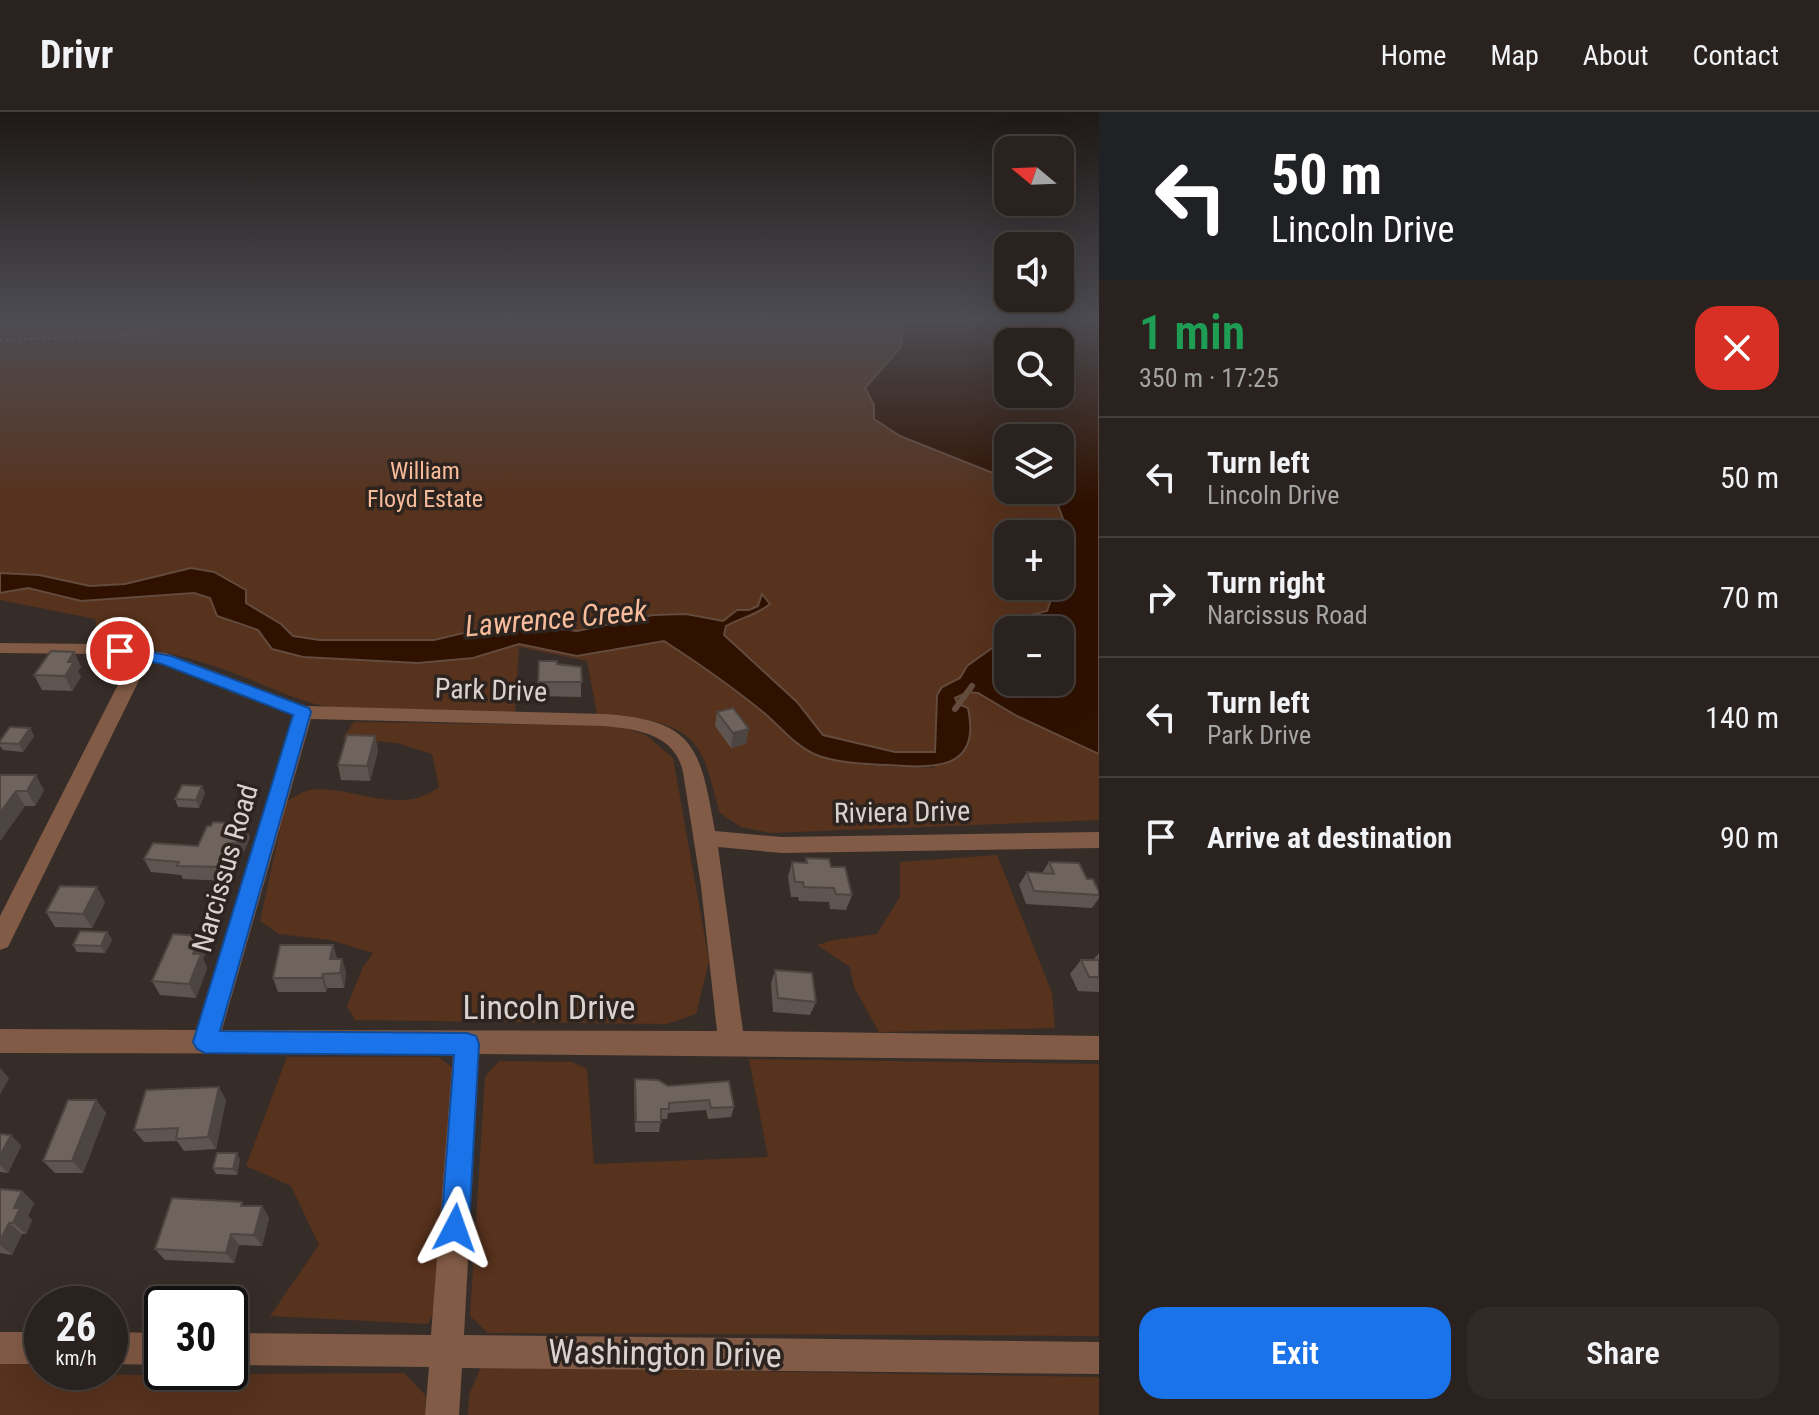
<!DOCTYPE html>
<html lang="en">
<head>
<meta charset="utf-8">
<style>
  :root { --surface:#29221e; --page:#312a27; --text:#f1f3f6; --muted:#a5a4a4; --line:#453f3c; --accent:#1a73e8 }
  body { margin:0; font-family:"Roboto Condensed",sans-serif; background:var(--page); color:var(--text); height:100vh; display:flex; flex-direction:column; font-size:30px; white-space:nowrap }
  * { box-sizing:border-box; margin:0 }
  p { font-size:26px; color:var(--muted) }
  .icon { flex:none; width:44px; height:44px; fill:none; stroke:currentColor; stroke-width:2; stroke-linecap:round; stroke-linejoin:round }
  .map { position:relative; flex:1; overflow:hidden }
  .sheet { display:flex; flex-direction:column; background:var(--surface); width:720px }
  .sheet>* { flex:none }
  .hud { background:#202124; color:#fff; overflow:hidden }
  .needle { width:52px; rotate:289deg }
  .fabs { position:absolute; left:994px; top:24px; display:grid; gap:16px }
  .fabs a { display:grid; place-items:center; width:80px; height:80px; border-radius:16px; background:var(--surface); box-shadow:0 8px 32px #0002,0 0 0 2px var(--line); font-size:40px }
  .speed { position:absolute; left:24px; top:1174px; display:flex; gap:16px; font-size:40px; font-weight:700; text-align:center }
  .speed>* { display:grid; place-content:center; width:104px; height:104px; border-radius:50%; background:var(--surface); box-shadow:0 8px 32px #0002,0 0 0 2px var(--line); line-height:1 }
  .speed small { font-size:20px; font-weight:400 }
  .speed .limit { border:4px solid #111; border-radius:12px; background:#fff; color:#111 }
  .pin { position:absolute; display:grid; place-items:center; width:68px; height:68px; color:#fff; margin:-34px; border:4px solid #fff; border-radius:50%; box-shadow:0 2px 8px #0007 }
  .me { position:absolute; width:88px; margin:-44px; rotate:4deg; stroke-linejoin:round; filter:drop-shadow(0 0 6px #0008) }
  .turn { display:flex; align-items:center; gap:28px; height:168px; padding:0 40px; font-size:36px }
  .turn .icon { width:104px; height:104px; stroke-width:2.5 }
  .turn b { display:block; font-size:56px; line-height:68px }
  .round { display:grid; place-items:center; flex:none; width:84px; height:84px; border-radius:24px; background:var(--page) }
  .headline { display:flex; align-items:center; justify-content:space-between; height:136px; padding:0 40px }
  h1 { font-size:48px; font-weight:600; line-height:60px; color:#1e9e55 }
  .primary-button { display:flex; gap:16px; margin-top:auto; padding:16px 40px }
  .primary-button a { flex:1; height:92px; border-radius:24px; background:var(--accent); color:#fff; font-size:32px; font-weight:600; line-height:92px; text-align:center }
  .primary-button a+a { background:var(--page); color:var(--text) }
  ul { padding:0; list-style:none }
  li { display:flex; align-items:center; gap:24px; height:120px; padding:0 40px; border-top:2px solid var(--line) }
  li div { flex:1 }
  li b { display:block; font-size:30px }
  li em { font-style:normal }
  header { display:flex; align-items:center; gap:48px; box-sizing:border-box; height:112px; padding:0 40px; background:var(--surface); border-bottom:2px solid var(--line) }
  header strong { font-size:38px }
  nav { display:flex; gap:44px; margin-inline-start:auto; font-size:28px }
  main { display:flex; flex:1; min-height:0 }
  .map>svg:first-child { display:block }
</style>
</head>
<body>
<header>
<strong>Drivr</strong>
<nav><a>Home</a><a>Map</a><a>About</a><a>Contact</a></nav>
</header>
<main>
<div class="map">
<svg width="1099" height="1303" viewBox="0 0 1099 1303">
  <rect width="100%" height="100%" fill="#372d28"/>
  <g fill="#57321d" fill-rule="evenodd">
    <path d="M0 208H921L877 309 900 324 1008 367V378C1050 378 1053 387 1079 418L1070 452 1060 461V422H1008V474H1060L1099 627V708L770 721 741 715 720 701C714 683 711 663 703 646 686 605 634 606 597 603L587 549 519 535 515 601 334 596C299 590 271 575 239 563 193 545 148 535 99 528L95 507 0 488V481L28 476 81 489 194 481 210 486 230 510 258 518 272 537 303 545 418 551 473 546 519 532 577 544 664 529C698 552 732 575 764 601 781 615 795 635 817 643 853 656 896 654 934 656L935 640H895L860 635 802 617 656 514 498 524 445 539 296 531 204 472 86 482 0 472ZM1008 518H1060V570H1008Z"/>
    <path d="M354 610 619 614 646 623 673 646 709 849 696 902 667 912 355 908 347 894 363 855 373 841 330 828 279 822 260 809 286 690C293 686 301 680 309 678 352 672 399 706 439 675L432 642 397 631 343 626Z"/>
    <path d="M997 743 1052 881 1055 916 879 920 854 875 850 855 817 833 833 828 877 822 900 785V750Z"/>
    <path d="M287 945H438L456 958 436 1196 428 1212 270 1204 319 1133 291 1074 246 1054Z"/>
    <path d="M749 947 1099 952V1224L488 1221 470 1204 485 965 499 949 572 950 587 957 594 1052 768 1045Z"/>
    <path d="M0 1250 42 1254V1260L132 1263 404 1261 426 1284 425 1303H0Z"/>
    <path d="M481 1255 1099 1265V1303H468L469 1283Z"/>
  </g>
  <path fill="#301100" stroke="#634b3e" stroke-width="2" fill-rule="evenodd" d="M913 208H1099V642L1017 604 978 581 968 580 955 586 958 592 968 596C982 660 932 656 886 653 864 652 835 651 814 642 793 632 780 614 763 600 731 574 698 551 664 529L577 544 519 532 473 546 418 551 303 545 272 537 258 518 217 504 210 486 194 481 81 489 28 476 0 481V461L39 463 90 474 125 472 191 456 214 460 246 478V491L281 512 293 524 320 528H434L493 514 517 512 577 519 653 503 686 502 723 509 737 498H749L758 494 762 482 770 492C757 503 740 506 726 514L724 523 797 590 823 623 895 640H935L937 583 942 575 960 566 967 554 995 534 1008 532V570H1060V518H1024L1023 505 1047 499 1056 474H1060V461L1071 428 1057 391 1030 378H1060V326H1008V367L900 324 874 307V293L865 276 901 235 903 214ZM1008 230H1060V282H1008Z"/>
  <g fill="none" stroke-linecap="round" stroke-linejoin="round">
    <path stroke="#634b3e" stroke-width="6" d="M955 597 972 574"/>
    <path stroke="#7a716d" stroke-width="2" stroke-dasharray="3 3" stroke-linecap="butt" d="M0 228 114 224 176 216 182 213V208"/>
    <g fill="#825b46" fill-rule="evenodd">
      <path d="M0 531 99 532 166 541 305 594 604 602C696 608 700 636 715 719L782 725 1099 720V736L782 741 718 735 743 919 1099 924V948L479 942 464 1223 1099 1230V1262L462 1256 459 1303H425L429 1255 230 1253V1221L431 1223 453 942 0 941V917L196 918 293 603 163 552 148 550 8 835 0 838V804L131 547 99 542 0 541ZM311 607 604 614C637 617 675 622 683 660L701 774 717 919 222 918Z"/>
      <rect x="0" y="1220" width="42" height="32"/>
      <path d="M110 1220 162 1221V1253L110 1252Z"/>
    </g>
  </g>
  <g fill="#5f5550">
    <path d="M74 540 81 555 78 559 81 565 72 579 42 578 34 563Z"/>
    <path d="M539 549 581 555V585L538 584Z"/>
    <path d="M717 600 746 632 731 636 715 614Z"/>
    <path d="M30 616 34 624 23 640 3 638 0 634V629Z"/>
    <path d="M375 624 378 639 370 669 341 668 338 653Z"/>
    <path d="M0 663 44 678 35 694H25L0 729Z"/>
    <path d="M202 674 205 681 199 696 178 695 175 687Z"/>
    <path d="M250 725 242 744H237L228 769 183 767 181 763 151 760 144 747 198 734Z"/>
    <path d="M806 746 831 755 852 783 846 798 830 797 829 790 799 789 798 785H791L788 765 792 750 805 751Z"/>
    <path d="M1049 750 1087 767 1099 780V786L1092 796 1026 792 1019 773 1027 760 1042 761Z"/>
    <path d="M105 790 92 816 55 815 46 800Z"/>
    <path d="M107 820 112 828 105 841 77 840 73 833Z"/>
    <path d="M200 824 207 838 203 847 207 856 196 886 160 883 152 869Z"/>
    <path d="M333 833 337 847H342L346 861 344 876H327L326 880H278L273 866Z"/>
    <path d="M1099 841V880L1078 879 1070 862 1081 848H1093Z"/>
    <path d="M775 858 816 890 810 903 773 900 771 872Z"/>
    <path d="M635 967 668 974 734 995 731 1005 708 1007 706 998 668 1001 667 1007H661L659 1020H635L634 978Z"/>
    <path d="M96 988 106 1001 83 1061H55L43 1049Z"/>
    <path d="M226 988 216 1037 184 1039 177 1029 144 1030 134 1018Z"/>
    <path d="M0 1022 11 1023 21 1034 8 1061 0 1060Z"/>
    <path d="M240 1047 237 1063 216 1062 213 1056Z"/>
    <path d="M0 1077 22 1079 34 1091 28 1104 32 1108 26 1122H22L12 1143 0 1141Z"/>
    <path d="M245 1094H262L269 1106 262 1134 239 1133 234 1151 165 1148 155 1137Z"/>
  </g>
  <g fill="#4d4541">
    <path d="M74 540 81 555 78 559 81 565 72 579 65 564 68 550Z"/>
    <path d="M30 616 34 624 23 640 19 632Z"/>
    <path d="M749 617 746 632 731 636 733 621Z"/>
    <path d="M375 624 378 639 370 669 367 654Z"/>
    <path d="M36 663 44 678 35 694 27 679Z"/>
    <path d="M202 674 205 681 199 696 196 688Z"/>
    <path d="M16 679 25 694 0 729V701Z"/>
    <path d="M245 712 250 725 242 744 237 731Z"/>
    <path d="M232 731 237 744 228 769 223 755Z"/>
    <path d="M97 775 105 790 92 816 83 802Z"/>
    <path d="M107 820 112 828 105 841 101 834Z"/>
    <path d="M200 824 207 838 203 847 207 856 196 886 189 872 193 842Z"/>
    <path d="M333 833 337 847H330Z"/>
    <path d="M342 847 346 861 344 876 340 861Z"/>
    <path d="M323 862 327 876 326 880 322 866Z"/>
    <path d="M0 956 9 966 0 983Z"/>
    <path d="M219 975 226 988 216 1037 208 1025Z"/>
    <path d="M96 988 106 1001 83 1061 72 1049Z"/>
    <path d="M11 1023 21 1034 8 1061 0 1053V1044Z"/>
    <path d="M237 1041 240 1047 237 1063 233 1057Z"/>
    <path d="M22 1079 34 1091 28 1104 32 1108 26 1122 13 1111 14 1096Z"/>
    <path d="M262 1094 269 1106 262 1134 254 1123Z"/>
    <path d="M9 1111 22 1122 12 1143 0 1133V1129Z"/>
    <path d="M231 1122 239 1133 234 1151 226 1141Z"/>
  </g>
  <g fill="#6e635d" stroke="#4d4541" stroke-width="2">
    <path d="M51 539 74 540 68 550H74L65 564 34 563Z"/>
    <path d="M539 549H557V552L581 555 582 570H538Z"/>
    <path d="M733 596 749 617 733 621 717 600Z"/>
    <path d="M10 615 30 616 19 632 0 631V629Z"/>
    <path d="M347 623 375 624 367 654 338 653Z"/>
    <path d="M0 663H36L27 679H16L0 701Z"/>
    <path d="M182 673 202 674 196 688 175 687Z"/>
    <path d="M213 710 245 712 237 731H232L223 755 177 754 179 750 144 747 153 731 198 734 207 714H211Z"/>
    <path d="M806 746 829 747 831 755H845L852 783 836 782 834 776 804 775 803 770H795L792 750 807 751Z"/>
    <path d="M1049 750 1079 751 1087 767H1093L1099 780V783L1034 779 1027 760 1054 762Z"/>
    <path d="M60 774 97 775 83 802 46 800Z"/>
    <path d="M80 819 107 820 101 834 73 833Z"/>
    <path d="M173 822 200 824 193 842H201L189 872 152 869Z"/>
    <path d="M280 833H333L330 847H342L340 861 323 862 322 866H273Z"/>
    <path d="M1081 848H1099V865H1089Z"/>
    <path d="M775 858 812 861 816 890 778 886Z"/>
    <path d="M635 967 658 968 668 974 729 969 734 995 711 996 709 988 669 991V997H661V1010H636Z"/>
    <path d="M219 975 208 1025 176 1027 178 1016 134 1018 146 978Z"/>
    <path d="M68 988H96L72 1049H43Z"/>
    <path d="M0 1022 11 1023 0 1044Z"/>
    <path d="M217 1041H237L233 1057 213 1056Z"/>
    <path d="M0 1077 22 1079 14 1096H20L13 1111H9L0 1129Z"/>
    <path d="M172 1086 242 1090 241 1094H262L254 1123 231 1122 226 1141 155 1137Z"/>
  </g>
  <linearGradient id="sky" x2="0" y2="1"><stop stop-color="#1e1916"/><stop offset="0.53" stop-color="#4d4c53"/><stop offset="1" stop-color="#4d4c53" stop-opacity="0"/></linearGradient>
  <rect width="1099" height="391" fill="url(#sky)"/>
  <path fill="#1a73e8" stroke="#114b97" stroke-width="2" d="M120 534 171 544 309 596 311 600 220 919 467 921 476 924 479 932 469 1116 465 1126 455 1130 445 1126 441 1116 454 943 205 941 197 937 193 930 293 603 162 552 114 543V535Z"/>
  <g text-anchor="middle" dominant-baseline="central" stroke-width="7" stroke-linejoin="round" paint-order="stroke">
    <g font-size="24" fill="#f8bb9a" stroke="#2d241f">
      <text x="425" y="359">William<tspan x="425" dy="28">Floyd Estate</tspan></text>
    </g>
    <g font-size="28" fill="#d9d2cf" stroke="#2d241f">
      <text transform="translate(491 578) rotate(2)">Park Drive</text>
      <text transform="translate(902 700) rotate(-1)">Riviera Drive</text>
      <text transform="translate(225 756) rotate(-74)">Narcissus Road</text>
    </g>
    <g font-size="30" font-style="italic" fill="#f9bc9b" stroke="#2d241f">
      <text transform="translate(556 506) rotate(-5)">Lawrence Creek</text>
    </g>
    <g font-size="34" fill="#d9d2cf" stroke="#2d241f">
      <text x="549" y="895">Lincoln Drive</text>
      <text transform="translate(665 1241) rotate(1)">Washington Drive</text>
    </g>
  </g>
</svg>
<div class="fabs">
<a><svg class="needle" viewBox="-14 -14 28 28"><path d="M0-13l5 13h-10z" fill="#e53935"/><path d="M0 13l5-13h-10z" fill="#a5a4a4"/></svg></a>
<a><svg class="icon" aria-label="sound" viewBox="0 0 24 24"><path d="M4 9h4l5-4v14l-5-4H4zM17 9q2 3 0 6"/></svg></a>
<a><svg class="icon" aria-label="search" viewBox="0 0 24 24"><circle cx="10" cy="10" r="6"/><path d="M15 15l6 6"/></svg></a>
<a><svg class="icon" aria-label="layers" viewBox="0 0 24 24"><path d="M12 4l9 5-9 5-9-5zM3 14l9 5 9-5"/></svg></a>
<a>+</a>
<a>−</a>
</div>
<div class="speed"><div>26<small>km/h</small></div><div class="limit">30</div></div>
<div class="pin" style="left:120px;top:539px;background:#d93025"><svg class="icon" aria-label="arrive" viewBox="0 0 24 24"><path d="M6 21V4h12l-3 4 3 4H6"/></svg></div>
<svg class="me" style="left:455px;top:1116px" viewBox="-20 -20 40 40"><path d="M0-17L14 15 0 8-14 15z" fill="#1a73e8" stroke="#fff" stroke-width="4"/></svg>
</div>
<section class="sheet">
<div class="hud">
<div class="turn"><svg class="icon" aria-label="left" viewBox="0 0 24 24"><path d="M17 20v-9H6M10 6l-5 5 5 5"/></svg><div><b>50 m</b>Lincoln Drive</div></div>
</div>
<div class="headline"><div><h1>1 min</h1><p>350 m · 17:25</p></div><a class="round" style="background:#d93025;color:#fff"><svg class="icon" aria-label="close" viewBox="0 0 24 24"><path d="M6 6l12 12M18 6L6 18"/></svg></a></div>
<ul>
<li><svg class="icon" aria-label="left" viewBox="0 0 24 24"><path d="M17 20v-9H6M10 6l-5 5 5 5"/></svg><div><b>Turn left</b><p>Lincoln Drive</p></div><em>50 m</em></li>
<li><svg class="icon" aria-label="right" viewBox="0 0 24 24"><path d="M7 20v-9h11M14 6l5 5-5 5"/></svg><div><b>Turn right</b><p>Narcissus Road</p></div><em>70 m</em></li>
<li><svg class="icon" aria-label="left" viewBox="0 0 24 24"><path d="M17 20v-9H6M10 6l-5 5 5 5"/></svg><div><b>Turn left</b><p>Park Drive</p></div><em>140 m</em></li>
<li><svg class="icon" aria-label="arrive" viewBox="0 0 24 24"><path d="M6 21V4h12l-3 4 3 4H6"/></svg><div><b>Arrive at destination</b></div><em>90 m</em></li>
</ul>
<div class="primary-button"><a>Exit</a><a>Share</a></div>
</section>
</main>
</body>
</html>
